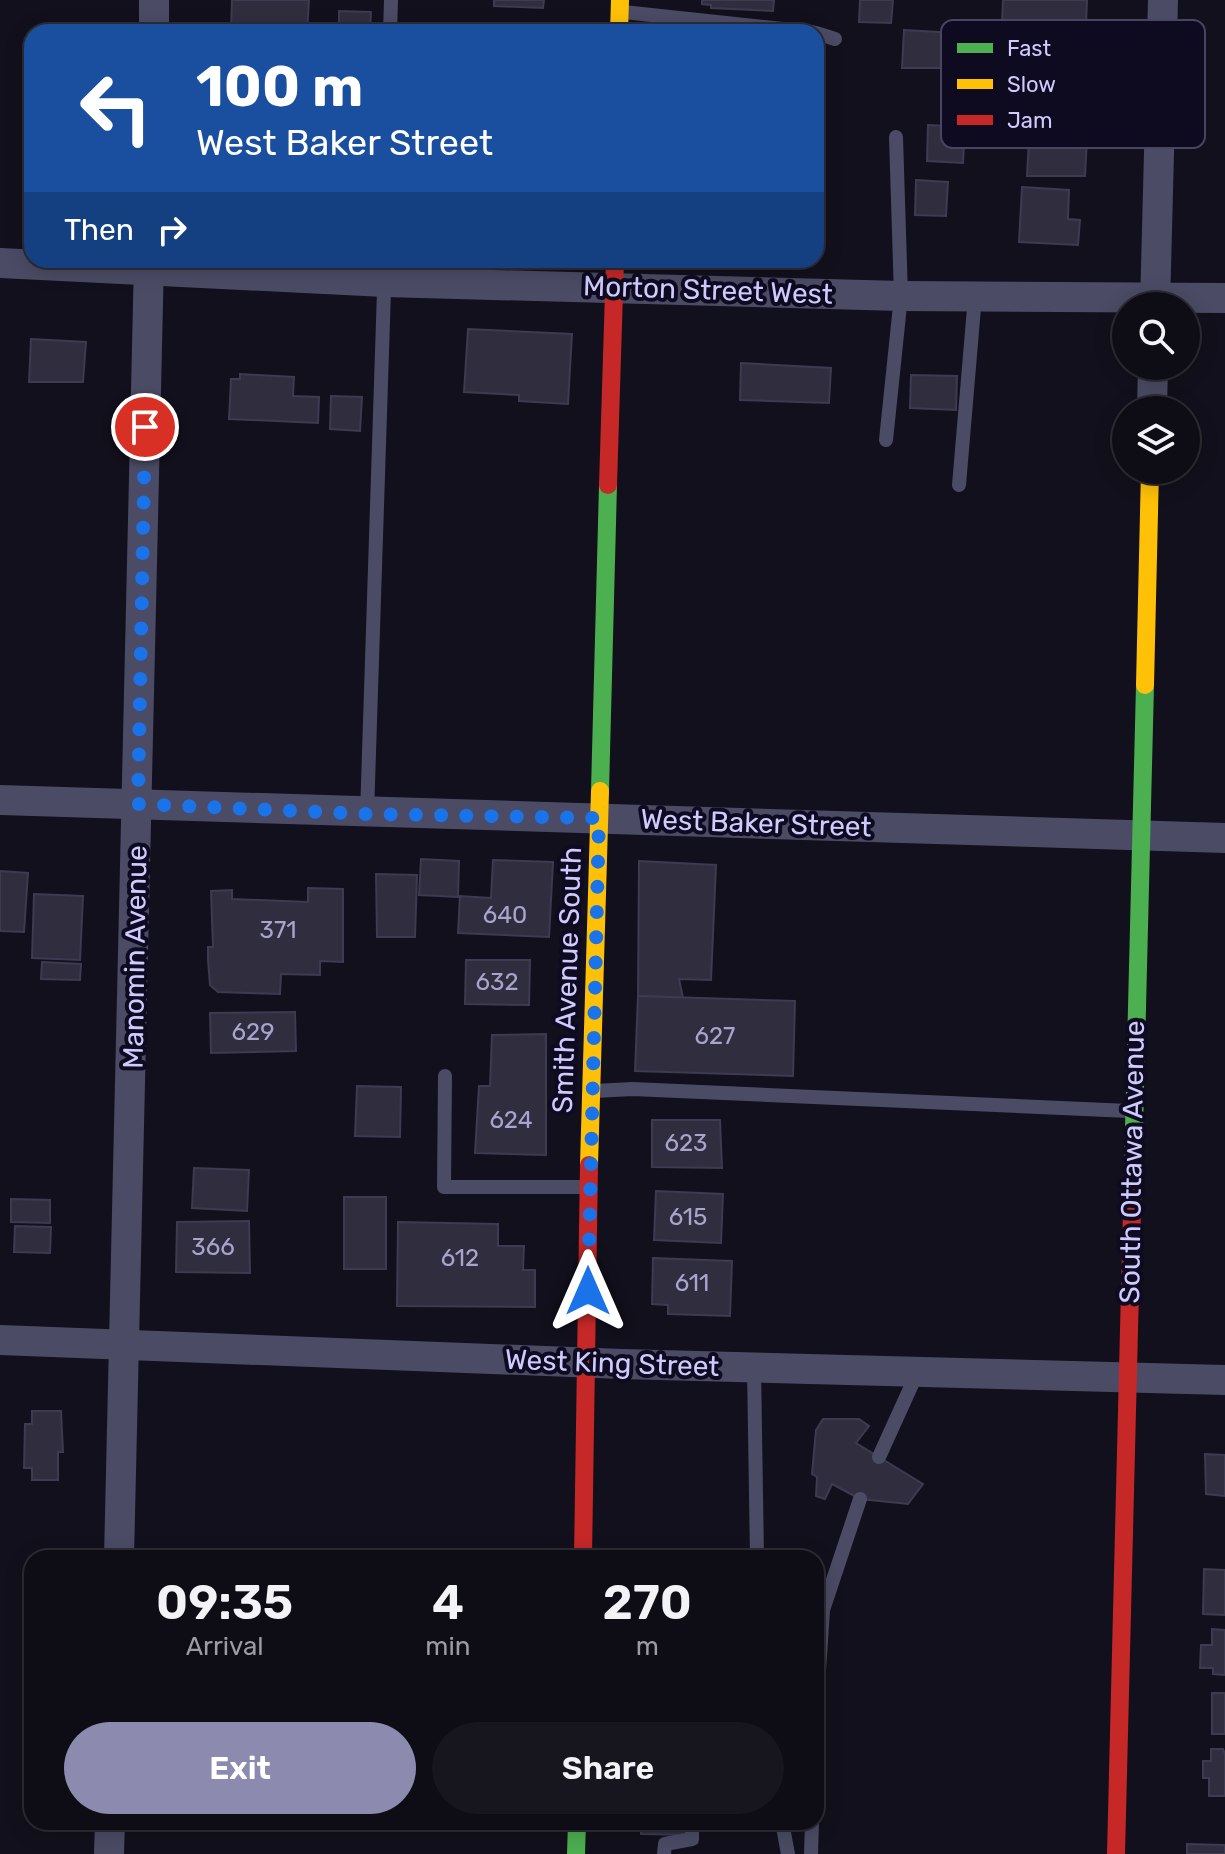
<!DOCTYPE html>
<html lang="en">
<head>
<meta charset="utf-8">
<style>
  :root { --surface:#0e0c15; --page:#17151e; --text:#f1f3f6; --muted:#9b9ba0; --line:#2e2c34; --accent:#8d8ab0 }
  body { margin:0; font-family:Rubik,sans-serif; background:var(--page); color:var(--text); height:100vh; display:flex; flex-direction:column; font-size:30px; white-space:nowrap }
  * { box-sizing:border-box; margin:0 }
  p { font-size:26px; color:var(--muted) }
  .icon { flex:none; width:44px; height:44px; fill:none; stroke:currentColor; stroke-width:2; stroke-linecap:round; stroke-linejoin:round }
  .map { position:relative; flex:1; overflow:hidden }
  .panel { position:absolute; left:24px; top:1550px; width:800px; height:280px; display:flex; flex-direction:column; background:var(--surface); border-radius:24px; box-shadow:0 4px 20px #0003,0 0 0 2px var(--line) }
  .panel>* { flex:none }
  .hud { position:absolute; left:24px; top:24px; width:800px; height:244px; border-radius:24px; box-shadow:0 4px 20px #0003,0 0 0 2px var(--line); background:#1a4fa0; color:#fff; overflow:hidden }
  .controls { position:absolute; left:1112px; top:292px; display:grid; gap:16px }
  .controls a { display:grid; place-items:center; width:88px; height:88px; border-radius:50%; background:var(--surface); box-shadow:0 4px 20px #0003,0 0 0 2px var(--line); font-size:40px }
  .pin { position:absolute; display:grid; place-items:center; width:68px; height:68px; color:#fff; margin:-34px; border:4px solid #fff; border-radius:50%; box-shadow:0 2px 8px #0007 }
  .me { position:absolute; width:88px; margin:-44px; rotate:0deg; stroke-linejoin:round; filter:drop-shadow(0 0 6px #0008) }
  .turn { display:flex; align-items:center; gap:28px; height:168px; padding:0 40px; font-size:36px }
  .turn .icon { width:104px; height:104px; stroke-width:2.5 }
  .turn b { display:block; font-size:56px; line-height:68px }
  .then { display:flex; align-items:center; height:76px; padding:0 40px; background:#0003; gap:16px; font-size:30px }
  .eta { display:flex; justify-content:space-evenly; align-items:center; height:136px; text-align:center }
  .eta b { font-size:48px; font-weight:600; line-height:56px }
  .cta { display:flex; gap:16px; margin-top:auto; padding:16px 40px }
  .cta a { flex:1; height:92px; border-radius:48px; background:var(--accent); color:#fff; font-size:32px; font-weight:600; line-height:92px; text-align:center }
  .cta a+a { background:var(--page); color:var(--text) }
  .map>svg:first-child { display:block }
</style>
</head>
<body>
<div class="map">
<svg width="1225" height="1854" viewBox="0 0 1225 1854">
  <rect width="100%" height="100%" fill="#12101c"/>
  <g fill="#302e3e" stroke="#3d3a51" stroke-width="2">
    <path d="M232 0H309L307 32H242V29H231Z"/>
    <path d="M494 0H544L543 8 494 6Z"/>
    <path d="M702 0H774L773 11 711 8V5L702 4Z"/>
    <path d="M860 0H893L891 23 859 22Z"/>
    <path d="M1003 0H1087L1086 25 1076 24V28L1002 24Z"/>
    <path d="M339 11 371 12 370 32H339Z"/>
    <path d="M904 30 972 34 971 68H902Z"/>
    <path d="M1030 121 1076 123 1075 137 1087 138 1085 176H1027Z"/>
    <path d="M928 125 965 127 963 163 927 161Z"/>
    <path d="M916 180 948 182 946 216 915 215Z"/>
    <path d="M1022 187 1069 190 1068 219 1080 220 1078 245 1019 242Z"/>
    <path d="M468 329 572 334 568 404 519 401V395L464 392Z"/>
    <path d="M31 339 86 342 83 382H29Z"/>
    <path d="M741 363 831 368 829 403 740 400Z"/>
    <path d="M240 374 294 377 293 396 319 397 318 423 229 419 231 379H240Z"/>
    <path d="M911 375 957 376 956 410 910 408Z"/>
    <path d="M331 396 362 397 360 431 330 429Z"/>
    <path d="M421 859 459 861 458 897 419 895Z"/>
    <path d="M493 860 553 862 549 937 458 933 460 896 491 898Z"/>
    <path d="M639 861 716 865 711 980 679 979 683 998 638 996Z"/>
    <path d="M0 871 28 873 24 932 0 931Z"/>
    <path d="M376 874 417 875 415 937H377Z"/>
    <path d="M308 888 343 889V962L320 961V975L281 974 280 994 218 992 210 985 208 960V947H213L211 891 232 890V899L308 902Z"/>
    <path d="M34 894 83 896 80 960 32 958Z"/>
    <path d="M466 960H530L529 1005 465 1004Z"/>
    <path d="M42 962 81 964 80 980 41 979Z"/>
    <path d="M638 996 795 1001 793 1076 635 1071Z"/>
    <path d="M295 1012 296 1051 211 1053 210 1013Z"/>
    <path d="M546 1034V1155L475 1153 479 1086H490L492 1035Z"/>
    <path d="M357 1086 401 1087 400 1137 355 1136Z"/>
    <path d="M652 1120H720L722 1168 652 1167Z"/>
    <path d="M194 1168 249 1170 247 1211 192 1208Z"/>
    <path d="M656 1191 723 1194 721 1243 654 1240Z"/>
    <rect x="344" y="1197" width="42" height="72"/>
    <path d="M11 1199 50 1200V1223L11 1222Z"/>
    <path d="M249 1221 250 1273 176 1272 177 1222Z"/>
    <path d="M398 1222 498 1224V1246H524L523 1270H535V1307L397 1306Z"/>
    <path d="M15 1226 51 1227 50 1253 14 1252Z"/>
    <path d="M653 1258 732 1261 730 1316 668 1314V1305L652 1304Z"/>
    <path d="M32 1411H61L63 1452H58V1480H32V1468H24L25 1424H32Z"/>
    <path d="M823 1419H859L869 1426 856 1443 923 1484 908 1504 860 1499 832 1484 825 1499 816 1496 817 1477 812 1474 816 1430Z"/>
    <path d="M1205 1454 1225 1455V1496L1206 1494Z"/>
    <path d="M1204 1569 1225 1570V1615L1203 1614Z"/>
    <path d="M1212 1629 1225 1630V1675L1213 1674V1668H1200L1201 1645H1212Z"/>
    <rect x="1212" y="1693" width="13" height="41"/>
    <path d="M1211 1749H1223L1225 1754V1796H1209V1778H1203V1761H1211Z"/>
    <path d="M641 1822H687V1835L641 1834Z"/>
    <path d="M709 1822H748L739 1828 709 1827Z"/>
    <path d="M1187 1844 1225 1845V1854H1187Z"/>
  </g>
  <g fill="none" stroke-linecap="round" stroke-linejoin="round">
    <g stroke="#4b4b65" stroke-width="14">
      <path d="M623 12 812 32"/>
      <path d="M390 32 391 0"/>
      <path d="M816 33 835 39"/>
      <path d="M886 440 901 296 896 137"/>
      <path d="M959 485 975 296"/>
      <path d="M367 814 385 260"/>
      <path d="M445 1076 444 1187H584"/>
      <path d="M595 1091 632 1089 1129 1111"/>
      <path d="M754 1367 757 1558"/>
      <path d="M879 1457 918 1371"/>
      <path d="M816 1716 823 1610 860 1499"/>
      <path d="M782 1822 788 1854"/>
      <path d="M664 1854 665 1844 692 1839V1822"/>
      <path d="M811 1854 812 1822"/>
    </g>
    <g stroke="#4b4b65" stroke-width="30">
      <path d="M154 32V0"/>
      <path d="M0 263 385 282 901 296 1225 298"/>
      <path d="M1155 306 1163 0"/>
      <path d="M1152 410 1153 366"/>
      <path d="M0 800 1225 838"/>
      <path d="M0 1340 622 1364 1225 1380"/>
      <path d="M119 1558 149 260"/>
      <path d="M109 1854 110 1822"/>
    </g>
    <g stroke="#4caf50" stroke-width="18">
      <path d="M600 791 608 485"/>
      <path d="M1133 1169 1145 685"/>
      <path d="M576 1854 577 1822"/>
    </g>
    <g stroke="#ffc107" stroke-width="18">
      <path d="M619 32 620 0"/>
      <path d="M1145 685 1150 470"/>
      <path d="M589 1165 600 791"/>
    </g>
    <g stroke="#c62828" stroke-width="18">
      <path d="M608 485 615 260"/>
      <path d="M583 1558 589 1165"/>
      <path d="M1116 1854 1133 1169"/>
    </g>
  </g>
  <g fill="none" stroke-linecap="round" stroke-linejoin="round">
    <path stroke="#1a73e8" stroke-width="14" stroke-dasharray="0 25.2" d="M145 427 138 804 367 814 599 818 588 1291"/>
  </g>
  <g text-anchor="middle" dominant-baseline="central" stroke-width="8" stroke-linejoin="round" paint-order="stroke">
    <g font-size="24" fill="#a7a4cf">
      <text x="505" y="915">640</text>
      <text x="278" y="930">371</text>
      <text x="497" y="982">632</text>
      <text x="253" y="1032">629</text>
      <text x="715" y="1036">627</text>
      <text x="511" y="1120">624</text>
      <text x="686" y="1143">623</text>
      <text x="688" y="1217">615</text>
      <text x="213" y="1247">366</text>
      <text x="460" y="1258">612</text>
      <text x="692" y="1283">611</text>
    </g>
    <g font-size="28" fill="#cfcbff" stroke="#0e0b21">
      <text transform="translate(708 290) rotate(2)">Morton Street West</text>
      <text transform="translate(756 823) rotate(2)">West Baker Street</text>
      <text transform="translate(135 957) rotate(-89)">Manomin Avenue</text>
      <text transform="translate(567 980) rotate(-88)">Smith Avenue South</text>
      <text transform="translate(1132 1162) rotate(-89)">South Ottawa Avenue</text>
      <text transform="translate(612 1363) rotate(2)">West King Street</text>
    </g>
  </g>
  <rect x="941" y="20" width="264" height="128" rx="12" fill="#0e0b21" stroke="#484564" stroke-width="2"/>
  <rect x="957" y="43" width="36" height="10" fill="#4caf50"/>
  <rect x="957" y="79" width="36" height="10" fill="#ffc107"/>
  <rect x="957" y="115" width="36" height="10" fill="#c62828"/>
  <g font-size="22" fill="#cfcbff">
    <text x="1007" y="56">Fast</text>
    <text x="1007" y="92">Slow</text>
    <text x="1007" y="128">Jam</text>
  </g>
</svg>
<div class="controls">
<a><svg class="icon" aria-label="search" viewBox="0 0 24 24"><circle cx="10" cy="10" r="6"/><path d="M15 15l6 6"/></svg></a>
<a><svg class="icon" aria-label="layers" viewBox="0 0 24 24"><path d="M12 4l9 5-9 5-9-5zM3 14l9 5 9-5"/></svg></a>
</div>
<div class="pin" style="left:145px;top:427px;background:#d93025"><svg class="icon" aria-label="arrive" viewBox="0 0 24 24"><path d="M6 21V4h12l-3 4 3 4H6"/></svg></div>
<svg class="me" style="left:588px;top:1291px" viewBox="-20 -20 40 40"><path d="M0-17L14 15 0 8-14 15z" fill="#1a73e8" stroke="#fff" stroke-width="4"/></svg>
<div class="hud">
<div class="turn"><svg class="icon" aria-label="left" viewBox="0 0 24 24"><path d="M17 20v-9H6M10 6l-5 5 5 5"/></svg><div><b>100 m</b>West Baker Street</div></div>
<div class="then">Then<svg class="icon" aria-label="right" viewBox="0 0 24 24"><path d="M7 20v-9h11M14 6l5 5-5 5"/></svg></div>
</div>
<section class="panel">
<div class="eta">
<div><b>09:35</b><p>Arrival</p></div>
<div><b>4</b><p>min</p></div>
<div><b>270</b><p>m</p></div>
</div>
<div class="cta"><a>Exit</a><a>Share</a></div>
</section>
</div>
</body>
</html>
